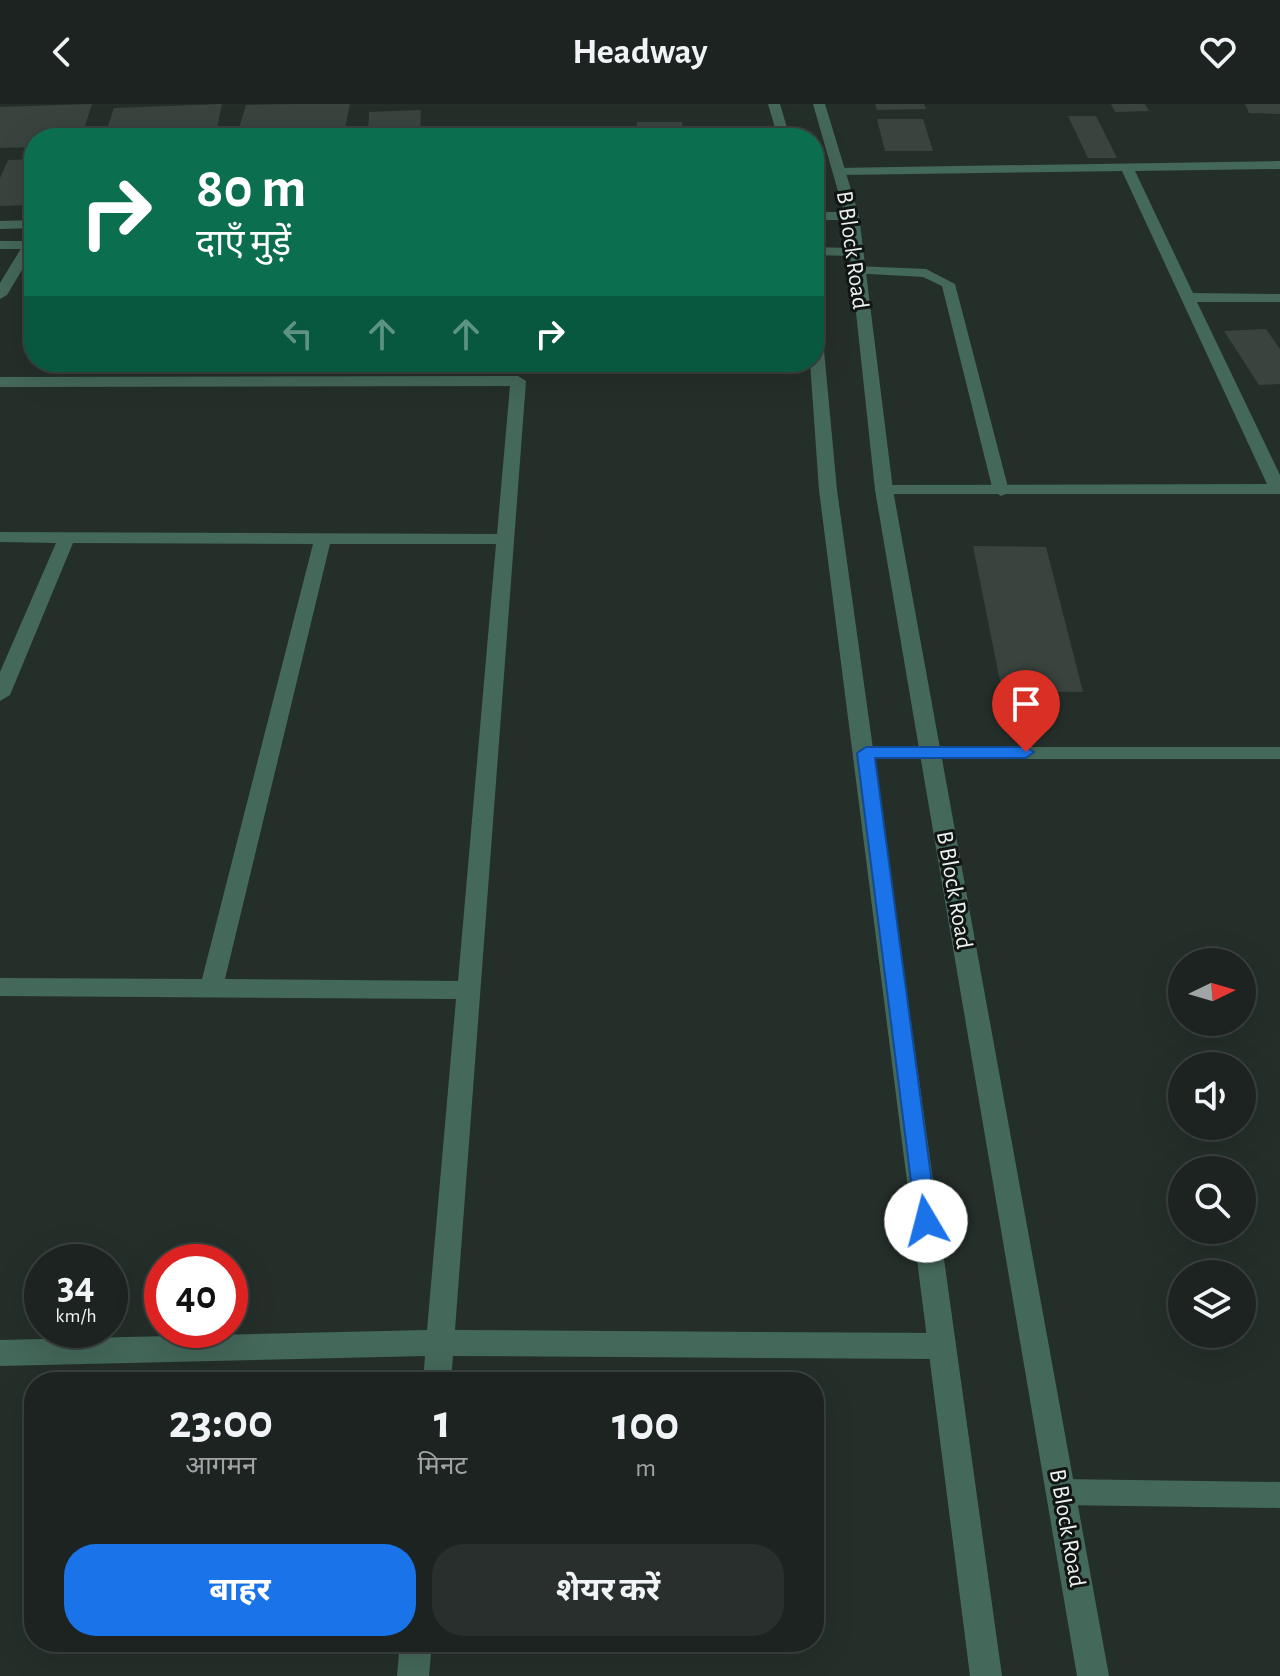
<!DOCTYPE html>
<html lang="hi">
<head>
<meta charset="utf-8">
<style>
  :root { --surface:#1c2320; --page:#292f2d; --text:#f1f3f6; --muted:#a0a4a5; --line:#3a403e; --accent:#1a73e8 }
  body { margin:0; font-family:"Alegreya Sans","Noto Sans Devanagari",sans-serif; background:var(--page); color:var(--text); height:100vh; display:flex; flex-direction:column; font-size:30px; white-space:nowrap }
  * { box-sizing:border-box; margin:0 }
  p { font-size:26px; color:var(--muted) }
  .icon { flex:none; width:44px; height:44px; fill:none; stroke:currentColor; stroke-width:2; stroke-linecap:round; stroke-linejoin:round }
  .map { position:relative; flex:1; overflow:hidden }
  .panel { position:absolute; left:24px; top:1268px; width:800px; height:280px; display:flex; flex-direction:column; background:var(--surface); border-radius:32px; box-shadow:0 8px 32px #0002,0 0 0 2px var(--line) }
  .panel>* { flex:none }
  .top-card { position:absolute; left:24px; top:24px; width:800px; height:244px; border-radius:32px; box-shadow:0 8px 32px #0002,0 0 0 2px var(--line); background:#0b6e4f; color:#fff; overflow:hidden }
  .needle { width:52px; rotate:85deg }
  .controls { position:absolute; left:1168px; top:844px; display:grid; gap:16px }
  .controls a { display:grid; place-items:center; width:88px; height:88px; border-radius:50%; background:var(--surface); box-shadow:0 8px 32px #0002,0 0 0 2px var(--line); font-size:40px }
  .speed { position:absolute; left:24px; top:1140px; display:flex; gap:16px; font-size:40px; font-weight:700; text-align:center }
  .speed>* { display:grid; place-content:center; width:104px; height:104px; border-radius:50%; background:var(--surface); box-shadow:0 8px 32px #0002,0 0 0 2px var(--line); line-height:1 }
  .speed small { font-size:20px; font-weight:400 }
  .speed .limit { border:12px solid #d22; background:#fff; color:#111 }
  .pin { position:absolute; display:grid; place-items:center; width:68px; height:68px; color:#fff; margin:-82px -34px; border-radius:50% 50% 50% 0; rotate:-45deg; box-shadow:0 0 8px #0007 }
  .pin .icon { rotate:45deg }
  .me { position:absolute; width:88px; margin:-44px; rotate:352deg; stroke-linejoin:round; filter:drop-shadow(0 0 6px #0008) }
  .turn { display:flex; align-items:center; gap:28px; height:168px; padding:0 40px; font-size:36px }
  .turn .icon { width:104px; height:104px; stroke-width:2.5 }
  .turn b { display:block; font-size:56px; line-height:68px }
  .lanes { display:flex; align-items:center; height:76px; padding:0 40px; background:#0003; justify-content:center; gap:40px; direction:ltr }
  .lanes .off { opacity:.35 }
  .eta { display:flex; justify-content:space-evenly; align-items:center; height:136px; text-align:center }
  .eta b { font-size:48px; font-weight:700; line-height:56px }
  .button { display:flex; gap:16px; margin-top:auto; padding:16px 40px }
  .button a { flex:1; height:92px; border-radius:32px; background:var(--accent); color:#fff; font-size:32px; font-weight:700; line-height:92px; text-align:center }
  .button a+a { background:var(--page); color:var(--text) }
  header { display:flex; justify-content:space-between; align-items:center; height:104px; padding:0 40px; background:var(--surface); font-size:36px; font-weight:700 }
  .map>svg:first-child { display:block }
</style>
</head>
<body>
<header><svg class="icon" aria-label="back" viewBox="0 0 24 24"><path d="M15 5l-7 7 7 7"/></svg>Headway<svg class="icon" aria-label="heart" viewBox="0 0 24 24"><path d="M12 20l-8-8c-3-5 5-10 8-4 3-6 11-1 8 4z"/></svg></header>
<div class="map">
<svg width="1280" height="1572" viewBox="0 0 1280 1572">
  <rect width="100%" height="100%" fill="#252f2a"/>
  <g fill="#3a443f">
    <path d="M92 0 81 34H34V43L0 44V3Z"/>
    <path d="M222 0 215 34H104L114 4Z"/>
    <path d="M292 0H350L343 34H236L246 1Z"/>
    <path d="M875 0H924L926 5 877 6Z"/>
    <path d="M1111 0H1145L1149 7 1115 8Z"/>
    <path d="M1245 0H1280V10L1249 9Z"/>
    <path d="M421 6 420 34H368L369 8Z"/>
    <path d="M1068 12H1096L1117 54H1088Z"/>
    <path d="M877 15H923L933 47H885Z"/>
    <path d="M637 18H682L683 34H636Z"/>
    <path d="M34 55V101L0 102V74L8 56Z"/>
    <path d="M1266 225 1280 245V280L1259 281 1224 227Z"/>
    <path d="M973 442 1046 443 1083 588 1002 587Z"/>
  </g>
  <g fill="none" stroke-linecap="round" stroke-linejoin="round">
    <g fill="#446859" fill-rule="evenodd">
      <path d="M856 162 926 165 955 180 1009 387 1006 390 1001 392 993 387 942 182 923 173 851 169V163Z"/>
      <path d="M866 643H1280V655H866L857 649Z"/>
      <path d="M1060 1375 1280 1378V1404L1060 1401 1051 1397 1047 1388 1051 1379Z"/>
    </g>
    <g fill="#446859" fill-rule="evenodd">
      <path d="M1280 57V65L1135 67 1193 189 1280 190V198H1197L1280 371V390H878L875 386 884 381 1267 380 1122 67 840 71 833 67 835 64Z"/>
      <path d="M25 138H34V146L7 191 0 195V179Z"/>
      <path d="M518 272 526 277 455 1226 942 1229 952 1233 956 1242 952 1251 942 1255 453 1252 451 1278H423L425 1252 0 1262V1236L427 1226 456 895 0 892V874L202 875 313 440 73 439 10 591 0 597V568L56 439 0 438V428L497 430 510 282 0 283V273ZM330 440H496L458 877 225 875Z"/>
      <path d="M400 1538H432L429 1572H397Z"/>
    </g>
    <g fill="#446859" fill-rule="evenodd">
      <path d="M768 0H780L790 34H778Z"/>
      <path d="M813 0H825L859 112 893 386 1109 1572H1077L875 386 850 152 814 151V143L849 144 846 116H814V108H844Z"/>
      <path d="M34 116V124L0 125V117Z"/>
      <rect x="0" y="137" width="34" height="8"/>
      <path d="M814 210 821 214 837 386 1002 1572H970L819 386 810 258H814Z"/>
    </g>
  </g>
  <path fill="#1a73e8" stroke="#114b97" stroke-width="2" d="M866 643H1026L1034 648 1026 654H875L937 1117 934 1124 926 1126 919 1124 916 1117 857 649Z"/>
  <g text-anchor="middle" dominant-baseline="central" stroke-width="6" stroke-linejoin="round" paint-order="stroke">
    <g font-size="24" fill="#ecf2ef" stroke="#111614">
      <text transform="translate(852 146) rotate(82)">B Block Road</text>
      <text transform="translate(954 786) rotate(80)">B Block Road</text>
      <text transform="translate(1067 1424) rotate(80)">B Block Road</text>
    </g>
  </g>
</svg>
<div class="controls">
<a><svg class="needle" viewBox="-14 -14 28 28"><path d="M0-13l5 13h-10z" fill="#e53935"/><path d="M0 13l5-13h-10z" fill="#a0a4a5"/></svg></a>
<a><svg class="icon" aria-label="sound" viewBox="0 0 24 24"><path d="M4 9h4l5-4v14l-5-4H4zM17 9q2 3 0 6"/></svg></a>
<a><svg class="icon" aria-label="search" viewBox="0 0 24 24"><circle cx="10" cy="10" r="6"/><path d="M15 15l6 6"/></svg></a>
<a><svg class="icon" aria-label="layers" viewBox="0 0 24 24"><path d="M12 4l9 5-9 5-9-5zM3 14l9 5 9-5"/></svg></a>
</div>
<div class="speed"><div>34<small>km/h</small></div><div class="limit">40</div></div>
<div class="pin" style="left:1026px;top:648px;background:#d93025"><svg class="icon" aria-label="arrive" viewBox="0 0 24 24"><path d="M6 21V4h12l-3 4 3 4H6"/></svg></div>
<svg class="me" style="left:926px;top:1117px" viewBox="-20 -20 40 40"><circle r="19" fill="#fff"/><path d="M0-13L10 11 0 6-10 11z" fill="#1a73e8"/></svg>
<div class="top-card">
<div class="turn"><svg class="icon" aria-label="right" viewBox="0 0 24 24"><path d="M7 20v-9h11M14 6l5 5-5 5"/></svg><div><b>80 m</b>दाएँ मुड़ें</div></div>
<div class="lanes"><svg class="icon off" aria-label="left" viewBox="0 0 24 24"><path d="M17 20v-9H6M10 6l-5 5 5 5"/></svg><svg class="icon off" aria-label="ahead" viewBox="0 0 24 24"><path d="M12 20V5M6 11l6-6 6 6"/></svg><svg class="icon off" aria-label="ahead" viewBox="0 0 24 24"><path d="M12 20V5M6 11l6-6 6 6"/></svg><svg class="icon" aria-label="right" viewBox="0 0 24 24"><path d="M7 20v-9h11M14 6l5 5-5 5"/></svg></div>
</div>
<section class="panel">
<div class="eta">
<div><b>23:00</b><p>आगमन</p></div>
<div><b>1</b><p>मिनट</p></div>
<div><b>100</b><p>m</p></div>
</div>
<div class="button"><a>बाहर</a><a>शेयर करें</a></div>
</section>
</div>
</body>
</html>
